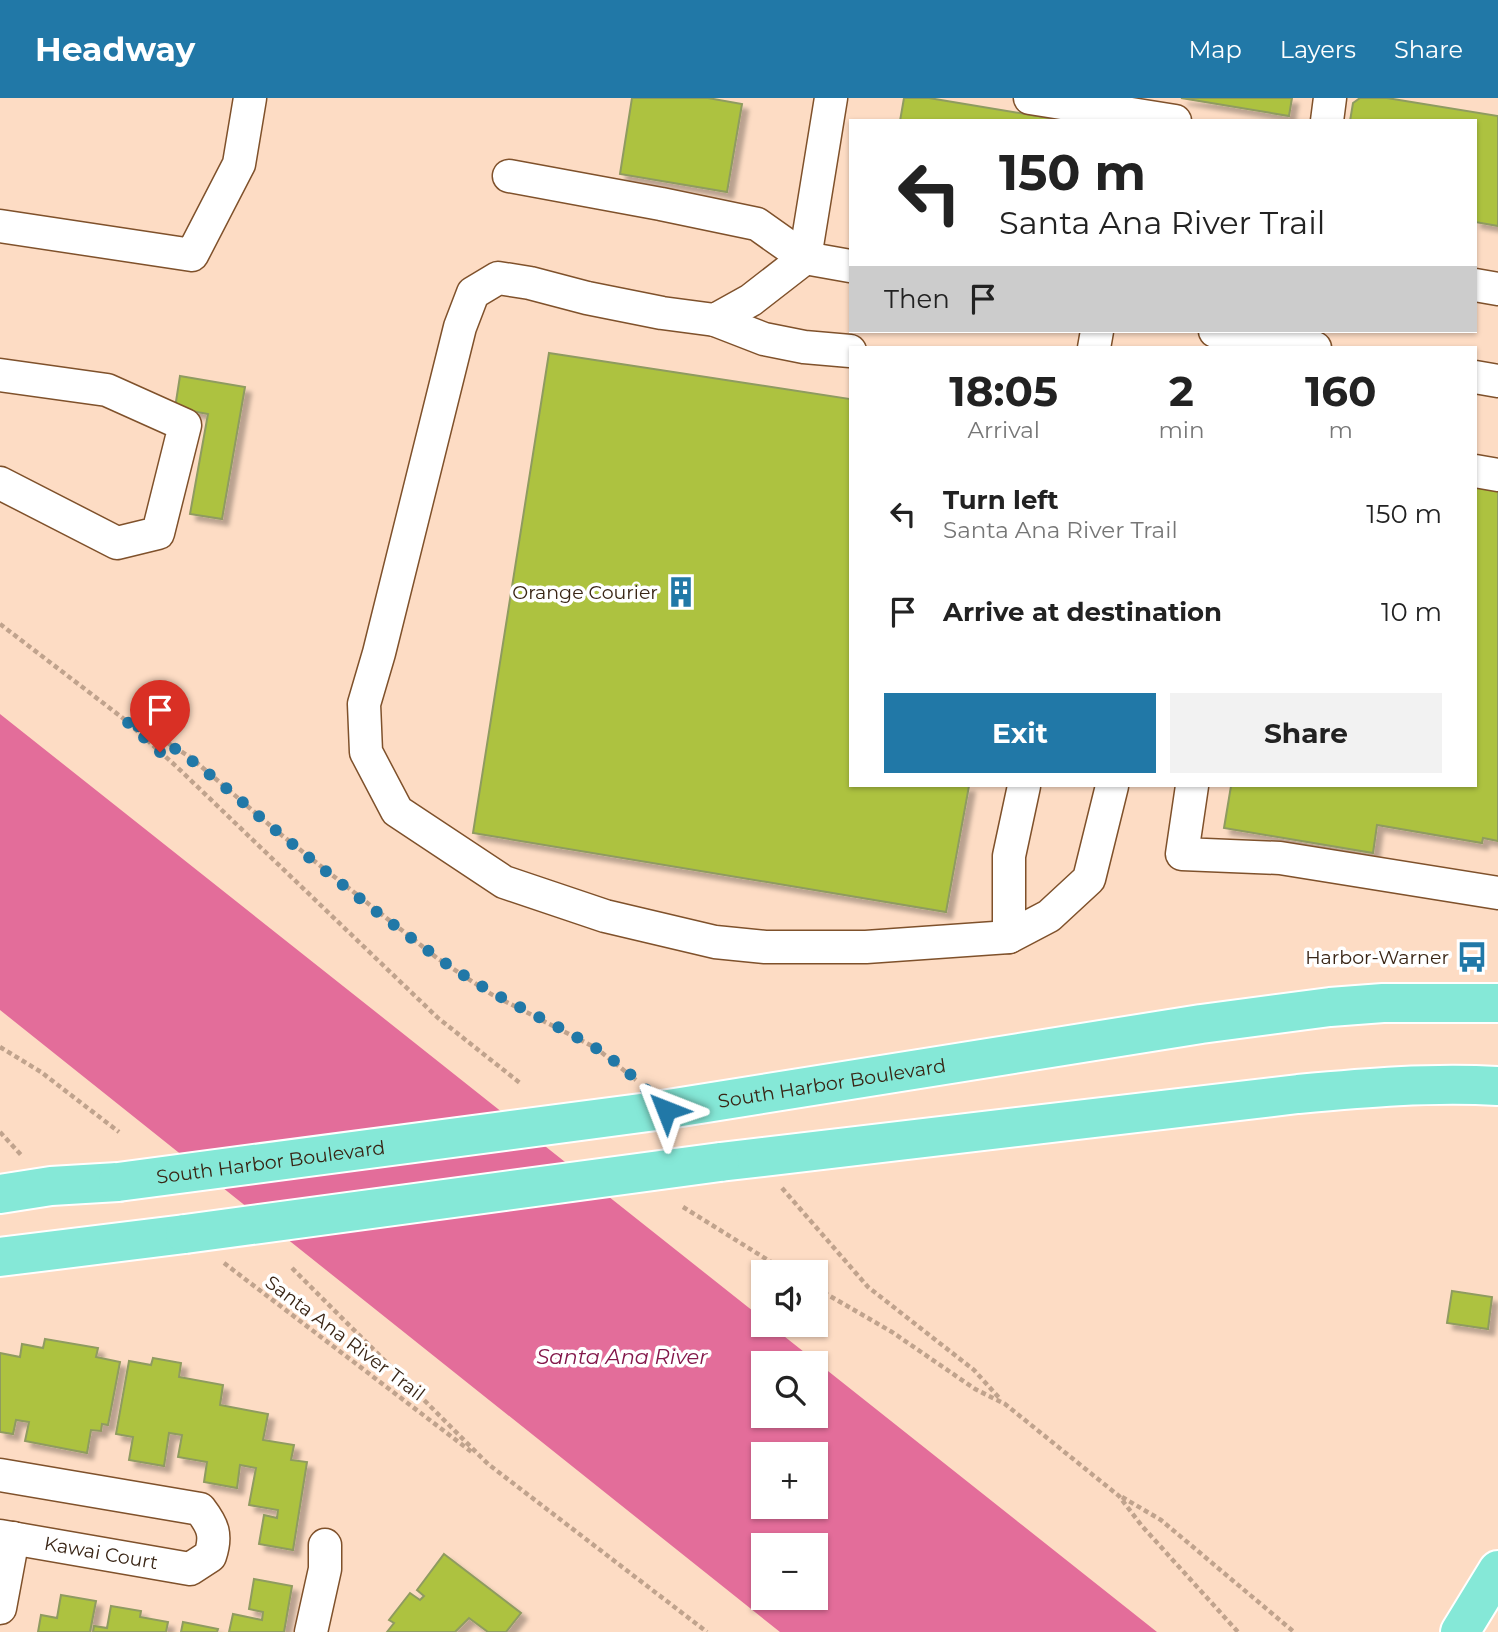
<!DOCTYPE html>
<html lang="en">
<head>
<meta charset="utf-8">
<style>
  :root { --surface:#fff; --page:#f2f2f2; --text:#222; --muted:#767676; --accent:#2178a7 }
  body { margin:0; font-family:Montserrat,sans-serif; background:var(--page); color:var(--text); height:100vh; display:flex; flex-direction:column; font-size:26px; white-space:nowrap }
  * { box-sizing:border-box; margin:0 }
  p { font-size:23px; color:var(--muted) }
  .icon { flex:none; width:38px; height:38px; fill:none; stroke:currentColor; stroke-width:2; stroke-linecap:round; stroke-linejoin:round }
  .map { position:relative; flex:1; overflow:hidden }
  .panel { position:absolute; left:849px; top:248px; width:628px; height:441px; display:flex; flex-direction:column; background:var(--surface); border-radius:0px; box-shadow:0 2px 5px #0004 }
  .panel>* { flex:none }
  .guide { position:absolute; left:849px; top:21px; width:628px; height:214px; border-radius:0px; box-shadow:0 2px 5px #0004; background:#fff; color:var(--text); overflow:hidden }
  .controls { position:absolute; left:751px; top:1162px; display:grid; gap:14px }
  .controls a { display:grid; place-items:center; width:77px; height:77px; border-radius:0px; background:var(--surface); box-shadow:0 2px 5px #0004; font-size:35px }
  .pin { position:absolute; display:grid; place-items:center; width:60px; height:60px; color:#fff; margin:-72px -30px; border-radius:50% 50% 50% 0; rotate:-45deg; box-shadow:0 0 7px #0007 }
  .pin .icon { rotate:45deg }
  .me { position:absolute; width:77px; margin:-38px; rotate:315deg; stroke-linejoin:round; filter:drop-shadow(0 0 5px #0008) }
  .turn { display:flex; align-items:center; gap:24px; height:147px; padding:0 35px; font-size:32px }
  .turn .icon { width:91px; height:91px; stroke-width:2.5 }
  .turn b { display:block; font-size:49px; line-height:60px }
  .then { display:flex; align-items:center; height:66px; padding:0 35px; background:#0003; gap:14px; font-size:26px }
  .eta { display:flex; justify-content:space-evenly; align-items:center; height:119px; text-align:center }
  .eta b { font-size:42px; font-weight:700; line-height:49px }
  .button { display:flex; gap:14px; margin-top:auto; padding:14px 35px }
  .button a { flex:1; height:80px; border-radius:0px; background:var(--accent); color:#fff; font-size:28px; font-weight:700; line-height:80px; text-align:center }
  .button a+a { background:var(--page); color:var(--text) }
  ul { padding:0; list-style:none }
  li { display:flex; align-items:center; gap:21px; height:98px; padding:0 35px }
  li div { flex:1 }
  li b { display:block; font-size:26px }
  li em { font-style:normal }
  header { display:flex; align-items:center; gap:42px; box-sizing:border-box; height:98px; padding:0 35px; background:var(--accent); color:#fff }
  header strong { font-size:33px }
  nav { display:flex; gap:38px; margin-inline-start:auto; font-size:24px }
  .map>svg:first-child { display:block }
</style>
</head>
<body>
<header>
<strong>Headway</strong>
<nav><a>Map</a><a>Layers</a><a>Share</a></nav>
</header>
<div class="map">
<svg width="1498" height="1534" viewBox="0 0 1498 1534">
  <defs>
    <filter id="shadow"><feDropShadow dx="6" dy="6" stdDeviation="2" flood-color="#0004"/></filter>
  </defs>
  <rect width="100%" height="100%" fill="#fddcc4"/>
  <path fill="#e36d9a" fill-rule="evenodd" d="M0 616 763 1221V1227H770L1157 1534H780L0 912ZM763 1265H816V1318H763ZM763 1356H816V1409H763ZM763 1447H816V1500H763Z"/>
  <g fill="#adc23f" stroke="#8f9b61" stroke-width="2" filter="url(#shadow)">
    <path d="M632 0H708L742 6 727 94 620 76Z"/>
    <path d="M904 0H929L1067 23H900Z"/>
    <path d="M1181 0H1292L1289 18Z"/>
    <path d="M1360 0H1387L1498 18V128L1475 124V23H1350L1353 5Z"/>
    <path d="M549 255 850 301V688H969L946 814 473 735Z"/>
    <path d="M180 278 245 289 222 421 190 416 208 316 175 310Z"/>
    <path d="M1475 389 1498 392V743L1483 740 1482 745 1377 727 1373 755 1224 730 1231 688H1475Z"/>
    <path d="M1452 1193 1492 1199 1488 1231 1447 1225Z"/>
    <path d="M45 1241 98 1250 96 1259 120 1264 108 1327 102 1326 101 1333 91 1332 87 1355 25 1343 29 1324 16 1322 13 1336 0 1334V1255L20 1259 22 1246 43 1250Z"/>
    <path d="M153 1260 181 1265 179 1279 223 1287 220 1307 268 1316 263 1342 294 1347 291 1362 307 1364 293 1452 259 1446 264 1417 277 1420 278 1412 249 1407 256 1370 240 1367 237 1390 204 1384 207 1364 178 1359 182 1337 169 1335 164 1368 129 1362 133 1339 116 1336 129 1263 151 1267Z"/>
    <path d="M444 1456 521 1515 506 1534H488L469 1520 455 1534H387L394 1525 389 1522 410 1495 420 1502 424 1498 417 1492Z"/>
    <path d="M254 1481 292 1488 284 1534H229L233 1516 262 1522 263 1514 249 1511Z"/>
    <path d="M61 1497 96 1503 90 1534H38L41 1517 57 1520Z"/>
    <path d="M111 1508 141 1513 140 1519 168 1524 166 1534H93L94 1528 107 1530Z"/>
    <path d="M183 1524 218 1531 217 1534H181Z"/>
  </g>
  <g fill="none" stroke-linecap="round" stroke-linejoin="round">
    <defs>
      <g id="minor">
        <path d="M1030 0 1175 23"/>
        <path d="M1327 23 1330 0"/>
        <path d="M509 78 661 106 757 126 805 160 850 168"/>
        <path d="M0 128 192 157 239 66 250 0"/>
        <path d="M805 160 751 202 715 222 662 215 587 200 530 185 498 180 473 195 460 229 379 555 364 606 366 654 397 713 504 784 605 818 715 844 765 849H866L1009 839 1049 818 1089 781 1112 688"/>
        <path d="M805 160 831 0"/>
        <path d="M1475 187 1498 191"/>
        <path d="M715 222 764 241 804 249 850 253"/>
        <path d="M1215 233 1315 250"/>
        <path d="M1094 250 1097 233"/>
        <path d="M0 277 107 292 185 327 158 435 117 445 0 385"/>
        <path d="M1475 279 1498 283"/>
        <path d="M1475 373 1498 377"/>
        <path d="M1192 688 1182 756 1280 760 1498 795"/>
        <path d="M1009 839V758L1024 688"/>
        <path d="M0 1377 200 1411C213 1428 217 1437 210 1458L190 1471 0 1438"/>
        <path d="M0 1510 13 1440"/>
        <path d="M311 1534 325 1471V1447"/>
      </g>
      <g id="major">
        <path id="s1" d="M656 1013 1201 926 1330 909 1383 905H1498"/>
        <path d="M720 1064 1298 996C1364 990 1431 984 1498 988"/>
        <path d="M0 1096 51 1088 118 1084"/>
        <path d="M0 1159 185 1136"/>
        <path d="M1460 1534 1498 1472"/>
      </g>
    </defs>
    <use href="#minor" stroke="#7f512b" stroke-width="35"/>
    <use href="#major" stroke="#fff" stroke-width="42"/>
    <g stroke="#c0a38d" stroke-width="4.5" stroke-dasharray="5 3.5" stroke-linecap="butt">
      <path d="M0 526 124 621 178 670 438 920 520 985"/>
      <path d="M130 624 152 635 190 659 279 735 437 860 491 896 596 950 636 982"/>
      <path d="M0 949 41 974 119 1034"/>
      <path d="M0 1034 23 1059"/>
      <path d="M782 1090 868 1189 974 1272 1001 1302"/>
      <path d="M683 1109 787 1174"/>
      <path d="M224 1165 473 1355"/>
      <path d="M292 1170 488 1366 707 1534"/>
      <path d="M816 1190 892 1234 975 1291 1005 1306 1119 1398 1142 1428 1238 1534"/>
      <path d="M1122 1399 1161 1422 1294 1534"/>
    </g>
    <use href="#minor" stroke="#fff" stroke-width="32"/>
    <use href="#major" stroke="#85e8d7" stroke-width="38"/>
    <defs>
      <g id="major-bridge">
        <path id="s2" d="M118 1084 656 1013"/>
        <path d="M185 1136 720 1064"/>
      </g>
    </defs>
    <use href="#major-bridge" stroke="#fff" stroke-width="42" stroke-linecap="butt"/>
    <use href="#major-bridge" stroke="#85e8d7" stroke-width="38"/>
  </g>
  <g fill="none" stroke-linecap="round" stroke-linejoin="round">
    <path stroke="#2178a7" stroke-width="12" stroke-dasharray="0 21.6" d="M160 654 124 621C185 650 227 692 278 734 330 777 383 820 437 859 487 896 541 918 594 949 621 965 644 989 666 1012"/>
  </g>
  <defs>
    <symbol id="building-bare" viewBox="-9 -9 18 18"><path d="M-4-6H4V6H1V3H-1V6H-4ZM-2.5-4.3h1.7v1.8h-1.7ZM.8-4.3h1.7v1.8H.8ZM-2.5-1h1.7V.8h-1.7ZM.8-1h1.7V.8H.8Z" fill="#2178a7" stroke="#fff" stroke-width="2.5" paint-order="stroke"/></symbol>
    <symbol id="bus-bare" viewBox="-9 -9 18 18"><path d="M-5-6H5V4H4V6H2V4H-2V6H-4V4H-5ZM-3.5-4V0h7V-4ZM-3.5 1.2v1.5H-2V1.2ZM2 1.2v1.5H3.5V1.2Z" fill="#2178a7" stroke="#fff" stroke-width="2.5" paint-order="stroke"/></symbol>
  </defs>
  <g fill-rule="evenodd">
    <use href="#building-bare" x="659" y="472" width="44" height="44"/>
    <use href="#bus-bare" x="1450" y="837" width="44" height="44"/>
  </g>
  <g text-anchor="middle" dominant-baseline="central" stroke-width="7" stroke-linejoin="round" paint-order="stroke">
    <g font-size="19" fill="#392515" stroke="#fff" text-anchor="end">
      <text x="658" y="494">Orange Courier</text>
      <text x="1449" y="859">Harbor-Warner</text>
    </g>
    <g font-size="19" fill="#392515" stroke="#fff">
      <text stroke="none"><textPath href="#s1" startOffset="178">South Harbor Boulevard</textPath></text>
      <text stroke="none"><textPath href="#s2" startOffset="154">South Harbor Boulevard</textPath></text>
      <text transform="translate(345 1240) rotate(37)">Santa Ana River Trail</text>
      <text transform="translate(101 1455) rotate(10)">Kawai Court</text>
    </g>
    <g font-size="21" font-style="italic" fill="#83174a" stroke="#fff">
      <text x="622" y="1258">Santa Ana River</text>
    </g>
  </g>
</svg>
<div class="controls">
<a><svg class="icon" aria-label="sound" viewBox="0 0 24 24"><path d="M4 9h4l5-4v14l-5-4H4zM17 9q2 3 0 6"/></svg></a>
<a><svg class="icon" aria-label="search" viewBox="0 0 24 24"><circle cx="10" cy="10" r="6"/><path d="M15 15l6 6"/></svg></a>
<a>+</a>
<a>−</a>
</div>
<div class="pin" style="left:160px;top:654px;background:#d93025"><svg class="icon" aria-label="arrive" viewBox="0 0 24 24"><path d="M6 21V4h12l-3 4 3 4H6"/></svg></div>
<svg class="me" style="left:666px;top:1012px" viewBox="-20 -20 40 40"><path d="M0-17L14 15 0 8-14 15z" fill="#2178a7" stroke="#fff" stroke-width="4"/></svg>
<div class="guide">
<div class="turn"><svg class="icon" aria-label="left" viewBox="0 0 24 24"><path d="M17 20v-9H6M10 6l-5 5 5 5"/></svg><div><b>150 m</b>Santa Ana River Trail</div></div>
<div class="then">Then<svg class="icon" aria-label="arrive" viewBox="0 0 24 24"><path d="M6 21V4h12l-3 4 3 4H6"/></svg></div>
</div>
<section class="panel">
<div class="eta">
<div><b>18:05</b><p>Arrival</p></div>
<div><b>2</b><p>min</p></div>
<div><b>160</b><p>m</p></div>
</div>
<ul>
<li><svg class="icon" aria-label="left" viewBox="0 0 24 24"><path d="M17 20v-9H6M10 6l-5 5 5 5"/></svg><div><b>Turn left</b><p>Santa Ana River Trail</p></div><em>150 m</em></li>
<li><svg class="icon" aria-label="arrive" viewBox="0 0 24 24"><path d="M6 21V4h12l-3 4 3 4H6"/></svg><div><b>Arrive at destination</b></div><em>10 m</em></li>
</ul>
<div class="button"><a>Exit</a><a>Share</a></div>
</section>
</div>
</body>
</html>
